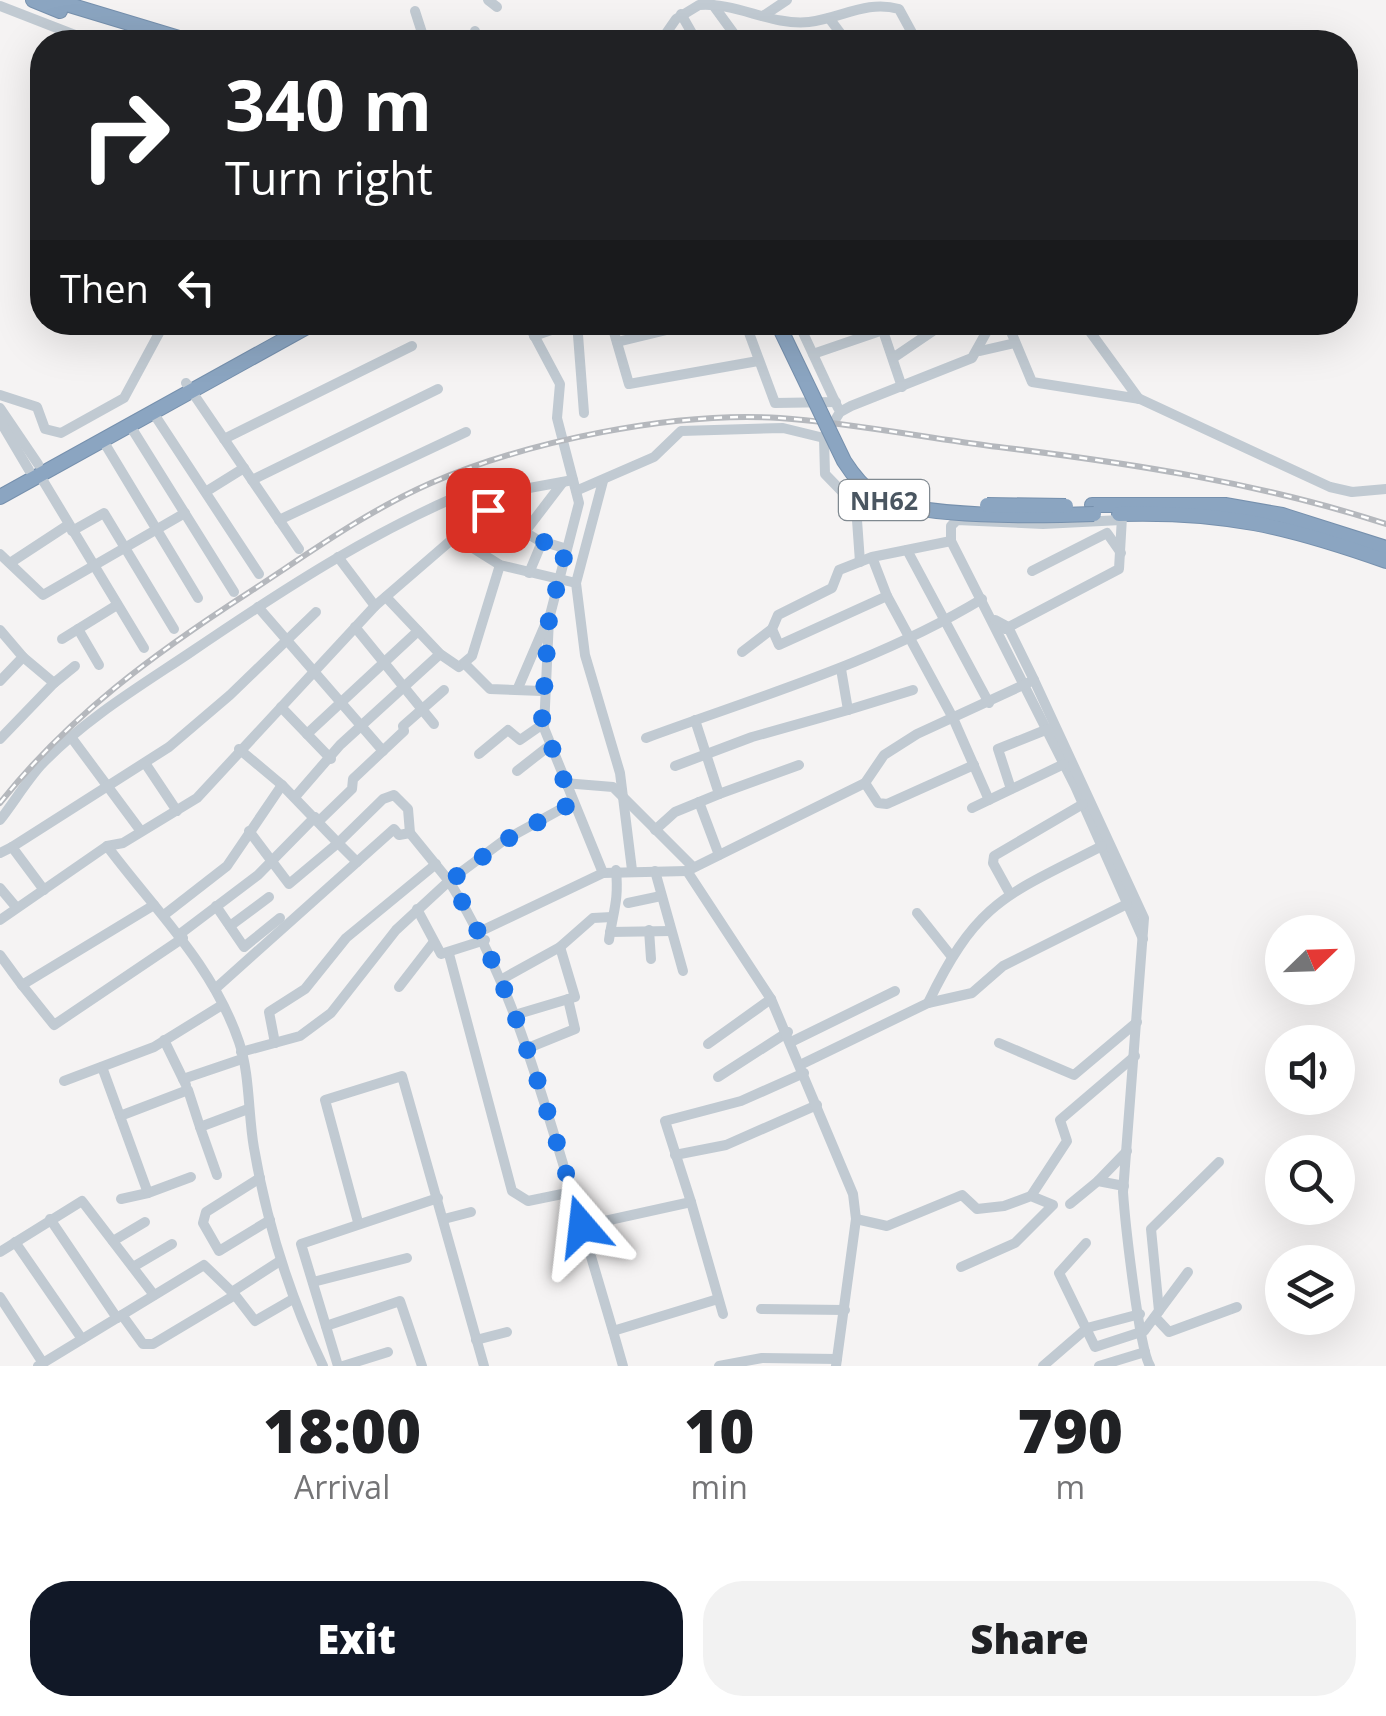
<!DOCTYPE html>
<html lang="en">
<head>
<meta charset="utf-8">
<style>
  :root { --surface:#fff; --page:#f2f2f2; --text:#202124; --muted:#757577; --accent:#111827 }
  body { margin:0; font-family:"Open Sans",sans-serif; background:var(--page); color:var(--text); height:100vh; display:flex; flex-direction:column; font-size:38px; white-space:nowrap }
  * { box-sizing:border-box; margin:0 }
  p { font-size:32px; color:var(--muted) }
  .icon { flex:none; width:55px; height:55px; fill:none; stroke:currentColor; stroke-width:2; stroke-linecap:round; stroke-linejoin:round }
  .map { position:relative; height:1366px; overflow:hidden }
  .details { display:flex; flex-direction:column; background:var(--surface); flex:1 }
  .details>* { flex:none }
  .guide { position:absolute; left:30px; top:30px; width:1328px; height:305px; border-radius:40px; box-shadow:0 10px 40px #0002; background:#202124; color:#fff; overflow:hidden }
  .needle { width:65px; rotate:67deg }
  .buttons { position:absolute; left:1265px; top:915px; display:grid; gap:20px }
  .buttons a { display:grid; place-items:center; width:90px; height:90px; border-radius:50%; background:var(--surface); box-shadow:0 10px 40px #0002; font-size:50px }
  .pin { position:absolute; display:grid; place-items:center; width:85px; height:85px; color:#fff; margin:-42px; border-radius:20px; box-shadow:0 5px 15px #0006 }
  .me { position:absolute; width:110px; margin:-55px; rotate:343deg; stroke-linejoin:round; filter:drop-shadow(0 0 8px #0008) }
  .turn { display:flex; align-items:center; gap:35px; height:210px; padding:0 30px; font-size:45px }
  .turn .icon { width:130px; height:130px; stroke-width:2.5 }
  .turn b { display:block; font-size:70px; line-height:85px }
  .then { display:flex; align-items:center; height:95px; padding:0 30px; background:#0003; gap:20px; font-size:38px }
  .eta { display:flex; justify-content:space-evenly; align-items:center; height:170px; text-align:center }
  .eta b { font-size:60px; font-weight:800; line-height:70px }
  .action { display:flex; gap:20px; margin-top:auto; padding:20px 30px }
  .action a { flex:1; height:115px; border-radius:40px; background:var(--accent); color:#fff; font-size:40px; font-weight:800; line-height:115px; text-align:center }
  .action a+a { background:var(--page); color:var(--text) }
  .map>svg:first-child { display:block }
</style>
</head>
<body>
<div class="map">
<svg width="1386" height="1366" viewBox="0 0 1386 1366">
  <rect width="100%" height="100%" fill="#f5f3f3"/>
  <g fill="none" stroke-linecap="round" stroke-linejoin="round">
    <defs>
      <g id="highway">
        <path d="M33 0 60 11"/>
        <path d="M53 0 192 42"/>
        <path d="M0 497 316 322"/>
        <path d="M1092 505H1225L1282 515 1386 548"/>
        <path d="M1119 514C1224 511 1287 526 1386 561"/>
      </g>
    </defs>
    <use href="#highway" stroke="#7690ad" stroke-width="16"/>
    <g stroke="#c1cad2" stroke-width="10">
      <path d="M488 0 497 7"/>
      <path d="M713 5 740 42"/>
      <path d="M0 6 93 42"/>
      <path d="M415 11 425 42"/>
      <path d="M681 14 697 42"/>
      <path d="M763 16 787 0"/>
      <path d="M829 18 847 42"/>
      <path d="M475 31 478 42"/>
      <path d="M660 42 676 19 699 5C737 2 771 26 809 22 842 18 866 0 899 9L917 42"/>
      <path d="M527 322 560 384 557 418 579 503 549 619 544 728 603 873 687 871"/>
      <path d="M577 322 584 413"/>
      <path d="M611 322 629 384 758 361"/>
      <path d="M745 322 775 403 836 402"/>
      <path d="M798 322 838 408"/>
      <path d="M880 322 902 387"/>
      <path d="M1007 322 1032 382 1140 399 1330 487 1352 492 1386 489"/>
      <path d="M1083 322 1139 399"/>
      <path d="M534 336 574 322"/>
      <path d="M617 342 700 322"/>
      <path d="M980 351 1015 343"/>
      <path d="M813 354 883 330"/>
      <path d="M893 358 946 322"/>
      <path d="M186 383 299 549"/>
      <path d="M0 395 37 407 45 429 61 433 124 398 165 322"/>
      <path d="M0 408 38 464"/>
      <path d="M152 411 259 574"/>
      <path d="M0 421 29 470"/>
      <path d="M129 424 234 592"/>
      <path d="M824 438 825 474 856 506 860 562"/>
      <path d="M102 439 198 598"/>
      <path d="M224 439 412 346"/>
      <path d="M39 474 144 648"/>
      <path d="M252 480 438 389"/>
      <path d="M603 481 576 583 585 655 620 773 632 870"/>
      <path d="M578 490 654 457 681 431 783 428 824 438 840 412 851 406 972 358 992 322"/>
      <path d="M207 491 244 468"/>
      <path d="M488 510 538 540 567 549"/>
      <path d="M279 520 466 432"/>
      <path d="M1121 520 1043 524 957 520 951 526V541L1075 786 1143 939"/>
      <path d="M72 531 104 513 174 629"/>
      <path d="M524 533 563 482"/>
      <path d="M457 538 500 565 576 583"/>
      <path d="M907 550 989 703"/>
      <path d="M0 554 43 595 185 513"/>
      <path d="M338 557 375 606"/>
      <path d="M872 557 887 596 779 645 772 629 778 615 832 588 839 570 872 557 951 541"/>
      <path d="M10 563 68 525"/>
      <path d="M1032 571 1107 533 1121 553"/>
      <path d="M529 573 542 542"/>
      <path d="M887 596 953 718 989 800"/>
      <path d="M386 597 440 654 459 667 472 656 500 565"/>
      <path d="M258 607 383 751"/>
      <path d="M995 620 1008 627 1034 680 1144 918 1123 1192C1125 1221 1139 1349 1150 1366"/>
      <path d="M355 627 434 724"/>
      <path d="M78 629 99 665"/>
      <path d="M1005 629 1119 569 1122 517"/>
      <path d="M0 630 23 657 0 681"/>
      <path d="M62 639 117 605"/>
      <path d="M742 652 772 629"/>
      <path d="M465 664 490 689 542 691"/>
      <path d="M54 683 75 666"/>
      <path d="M518 688 545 625"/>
      <path d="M281 707 331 759"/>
      <path d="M848 710 913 690"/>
      <path d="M307 734 418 631"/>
      <path d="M71 737 140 830"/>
      <path d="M646 738C760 696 878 662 982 599"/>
      <path d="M0 739 54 683 23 657"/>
      <path d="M239 749 282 785 338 843 383 799 394 795 408 809 410 833 449 881 503 841 572 803"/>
      <path d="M479 754 508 730 520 740 543 724"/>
      <path d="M145 763 177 811"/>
      <path d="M675 766 752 737 848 710 841 669"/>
      <path d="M517 771 549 746"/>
      <path d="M564 783 613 787 692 866"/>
      <path d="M865 783 878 803 887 804 974 765"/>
      <path d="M1011 789 998 749 1048 729"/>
      <path d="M719 794 799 765"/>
      <path d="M295 797 340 745 440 654"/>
      <path d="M699 802 719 855"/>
      <path d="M972 808 1064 764"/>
      <path d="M0 820C14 802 26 782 41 765 84 720 137 688 188 654 285 588 384 523 495 481L507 492"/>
      <path d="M319 821 352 789 353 779 404 731 403 726 444 690"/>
      <path d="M655 830 675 812 719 794 695 720"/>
      <path d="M107 846 123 843 197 798 375 606 507 492 573 480"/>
      <path d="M12 847 169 747 230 695 316 612"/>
      <path d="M0 853 12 847 44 890"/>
      <path d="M357 862 394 829 399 835 410 833"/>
      <path d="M655 871 683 971"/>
      <path d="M0 888 16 907"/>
      <path d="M1009 892 993 863 994 856 1083 804"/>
      <path d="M628 903 661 896"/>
      <path d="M216 906 244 947 280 918"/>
      <path d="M417 909 441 954 485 940"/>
      <path d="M917 913 952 957"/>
      <path d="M164 915 227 866 282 785"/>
      <path d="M0 920 107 846C154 909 213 965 239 1042 250 1074 248 1114 254 1148 267 1224 290 1297 323 1366"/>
      <path d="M230 926 269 897"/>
      <path d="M649 930 651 959"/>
      <path d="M481 931 603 873"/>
      <path d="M610 932 671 931"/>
      <path d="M180 934 258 875 315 817"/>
      <path d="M609 940C613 911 619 902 616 870"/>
      <path d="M449 954 512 1191 528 1201 572 1192"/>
      <path d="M0 955 22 985 154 905"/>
      <path d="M504 978 560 947 593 918 612 917"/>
      <path d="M22 985 54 1025 183 938"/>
      <path d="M399 987 433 943"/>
      <path d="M215 989 357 862 338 843 289 884 249 831"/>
      <path d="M928 1003C977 901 1006 895 1102 846"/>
      <path d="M518 1014 575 997 560 947"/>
      <path d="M164 1040 186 1085"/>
      <path d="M791 1042 895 991"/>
      <path d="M275 1043 269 1012 305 989 346 938 436 864"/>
      <path d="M999 1043 1074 1075 1137 1022"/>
      <path d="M708 1044 771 999"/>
      <path d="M528 1048 575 1029 568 999"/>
      <path d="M241 1052 300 1036 331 1013 396 930 449 881C517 990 544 1105 582 1226L691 1202 665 1121 741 1101 804 1073"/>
      <path d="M800 1065 928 1003 972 993 1003 966 1127 904"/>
      <path d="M102 1067 148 1193 121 1199"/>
      <path d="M718 1077 788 1032"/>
      <path d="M183 1079 242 1059"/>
      <path d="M64 1081 154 1047 222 1005"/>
      <path d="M120 1116 188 1090 200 1127 248 1109"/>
      <path d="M200 1127 217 1175"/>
      <path d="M675 1155 726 1145 817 1105"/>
      <path d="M260 1178 206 1212 203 1223 219 1251 270 1220"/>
      <path d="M1098 1181 1127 1151"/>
      <path d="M148 1193 191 1177"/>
      <path d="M1031 1196 1067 1141 1060 1120 1135 1056"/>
      <path d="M691 1202 723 1314"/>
      <path d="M1070 1204 1098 1181 1124 1186"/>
      <path d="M50 1219 117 1318"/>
      <path d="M444 1219 471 1212"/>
      <path d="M856 1219 887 1226 962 1195 977 1209 1004 1206 1031 1196 1053 1205 1015 1243 961 1267"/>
      <path d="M358 1222 325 1100 402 1076 484 1366"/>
      <path d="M582 1226 613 1331"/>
      <path d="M113 1241 145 1222"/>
      <path d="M15 1242 82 1339"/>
      <path d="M1086 1243 1059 1273 1095 1347 1144 1331 1188 1272"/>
      <path d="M0 1252 82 1201 154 1295"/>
      <path d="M133 1267 172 1244"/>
      <path d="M313 1282 407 1258"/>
      <path d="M235 1295 255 1321 293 1299"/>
      <path d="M0 1297 43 1363"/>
      <path d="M761 1309 845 1310"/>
      <path d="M1159 1311 1151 1229 1219 1162"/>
      <path d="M122 1315 143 1344H153L235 1295 232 1292"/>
      <path d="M1155 1317 1169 1332 1237 1307"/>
      <path d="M326 1326 400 1301 422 1366"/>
      <path d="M476 1340 507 1332"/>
      <path d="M38 1366 204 1265 232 1292 280 1261"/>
      <path d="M338 1366 301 1244 438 1198"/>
      <path d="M343 1366 388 1352"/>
      <path d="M623 1366 613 1331 718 1299"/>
      <path d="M719 1366 762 1358 837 1359"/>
      <path d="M836 1366 856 1219 853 1194 771 999 687 871 865 783 884 755 917 734 1034 680"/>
      <path d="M1043 1366 1087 1328 1140 1314"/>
      <path d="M1099 1366 1145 1352"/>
    </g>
    <use href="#highway" stroke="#8ba5c1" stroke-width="14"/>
    <defs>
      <path id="rail" d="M0 803C70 715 155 653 248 593 308 554 365 512 431 483 528 441 674 411 780 418 853 423 926 438 999 447 1129 463 1261 483 1386 524"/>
    </defs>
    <use href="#rail" stroke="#b5b8bd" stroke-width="6"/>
    <use href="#rail" stroke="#fff" stroke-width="2.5" stroke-dasharray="8" stroke-linecap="butt"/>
    <defs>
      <g id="highway-bridge">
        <path d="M777 322 844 461C853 475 862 487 876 496 917 519 1044 516 1094 514"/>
        <path d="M987 505 1066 506"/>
      </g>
    </defs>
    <use href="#highway-bridge" stroke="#7690ad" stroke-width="16" stroke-linecap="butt"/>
    <use href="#highway-bridge" stroke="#8ba5c1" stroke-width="14"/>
  </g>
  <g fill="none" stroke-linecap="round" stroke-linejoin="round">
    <path stroke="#1a73e8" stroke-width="18" stroke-dasharray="0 32.4" d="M488 510 538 540 566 549 549 619 542 720 572 803 504 841 450 881C517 992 544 1103 582 1226"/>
  </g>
  <g text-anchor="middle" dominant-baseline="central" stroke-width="9" stroke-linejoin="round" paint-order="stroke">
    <rect fill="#fff" stroke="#808990" stroke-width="2.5" x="839" y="480" width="90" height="40" rx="8"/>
    <g font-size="25" font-weight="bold" fill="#4a5661">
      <text x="884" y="500">NH62</text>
    </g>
  </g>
</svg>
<div class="buttons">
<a><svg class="needle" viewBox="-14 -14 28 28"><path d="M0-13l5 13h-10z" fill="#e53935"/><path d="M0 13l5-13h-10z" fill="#757577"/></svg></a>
<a><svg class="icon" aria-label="sound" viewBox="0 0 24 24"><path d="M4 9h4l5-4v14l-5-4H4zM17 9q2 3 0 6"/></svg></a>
<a><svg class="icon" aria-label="search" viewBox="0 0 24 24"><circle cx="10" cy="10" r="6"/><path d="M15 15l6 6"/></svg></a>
<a><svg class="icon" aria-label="layers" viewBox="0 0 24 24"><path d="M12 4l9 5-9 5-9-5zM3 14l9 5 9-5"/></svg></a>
</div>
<div class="pin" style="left:488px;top:510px;background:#d93025"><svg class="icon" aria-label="arrive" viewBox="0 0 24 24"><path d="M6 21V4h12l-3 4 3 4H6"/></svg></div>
<svg class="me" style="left:582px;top:1226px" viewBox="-20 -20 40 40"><path d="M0-17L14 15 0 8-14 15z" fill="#1a73e8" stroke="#fff" stroke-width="4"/></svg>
<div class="guide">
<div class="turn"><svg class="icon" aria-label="right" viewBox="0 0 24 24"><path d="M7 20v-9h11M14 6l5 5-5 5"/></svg><div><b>340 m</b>Turn right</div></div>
<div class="then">Then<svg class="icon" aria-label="left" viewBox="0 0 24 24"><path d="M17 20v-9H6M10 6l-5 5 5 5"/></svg></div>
</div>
</div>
<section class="details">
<div class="eta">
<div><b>18:00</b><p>Arrival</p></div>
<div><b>10</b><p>min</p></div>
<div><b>790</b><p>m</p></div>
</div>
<div class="action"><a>Exit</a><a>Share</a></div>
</section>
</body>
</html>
